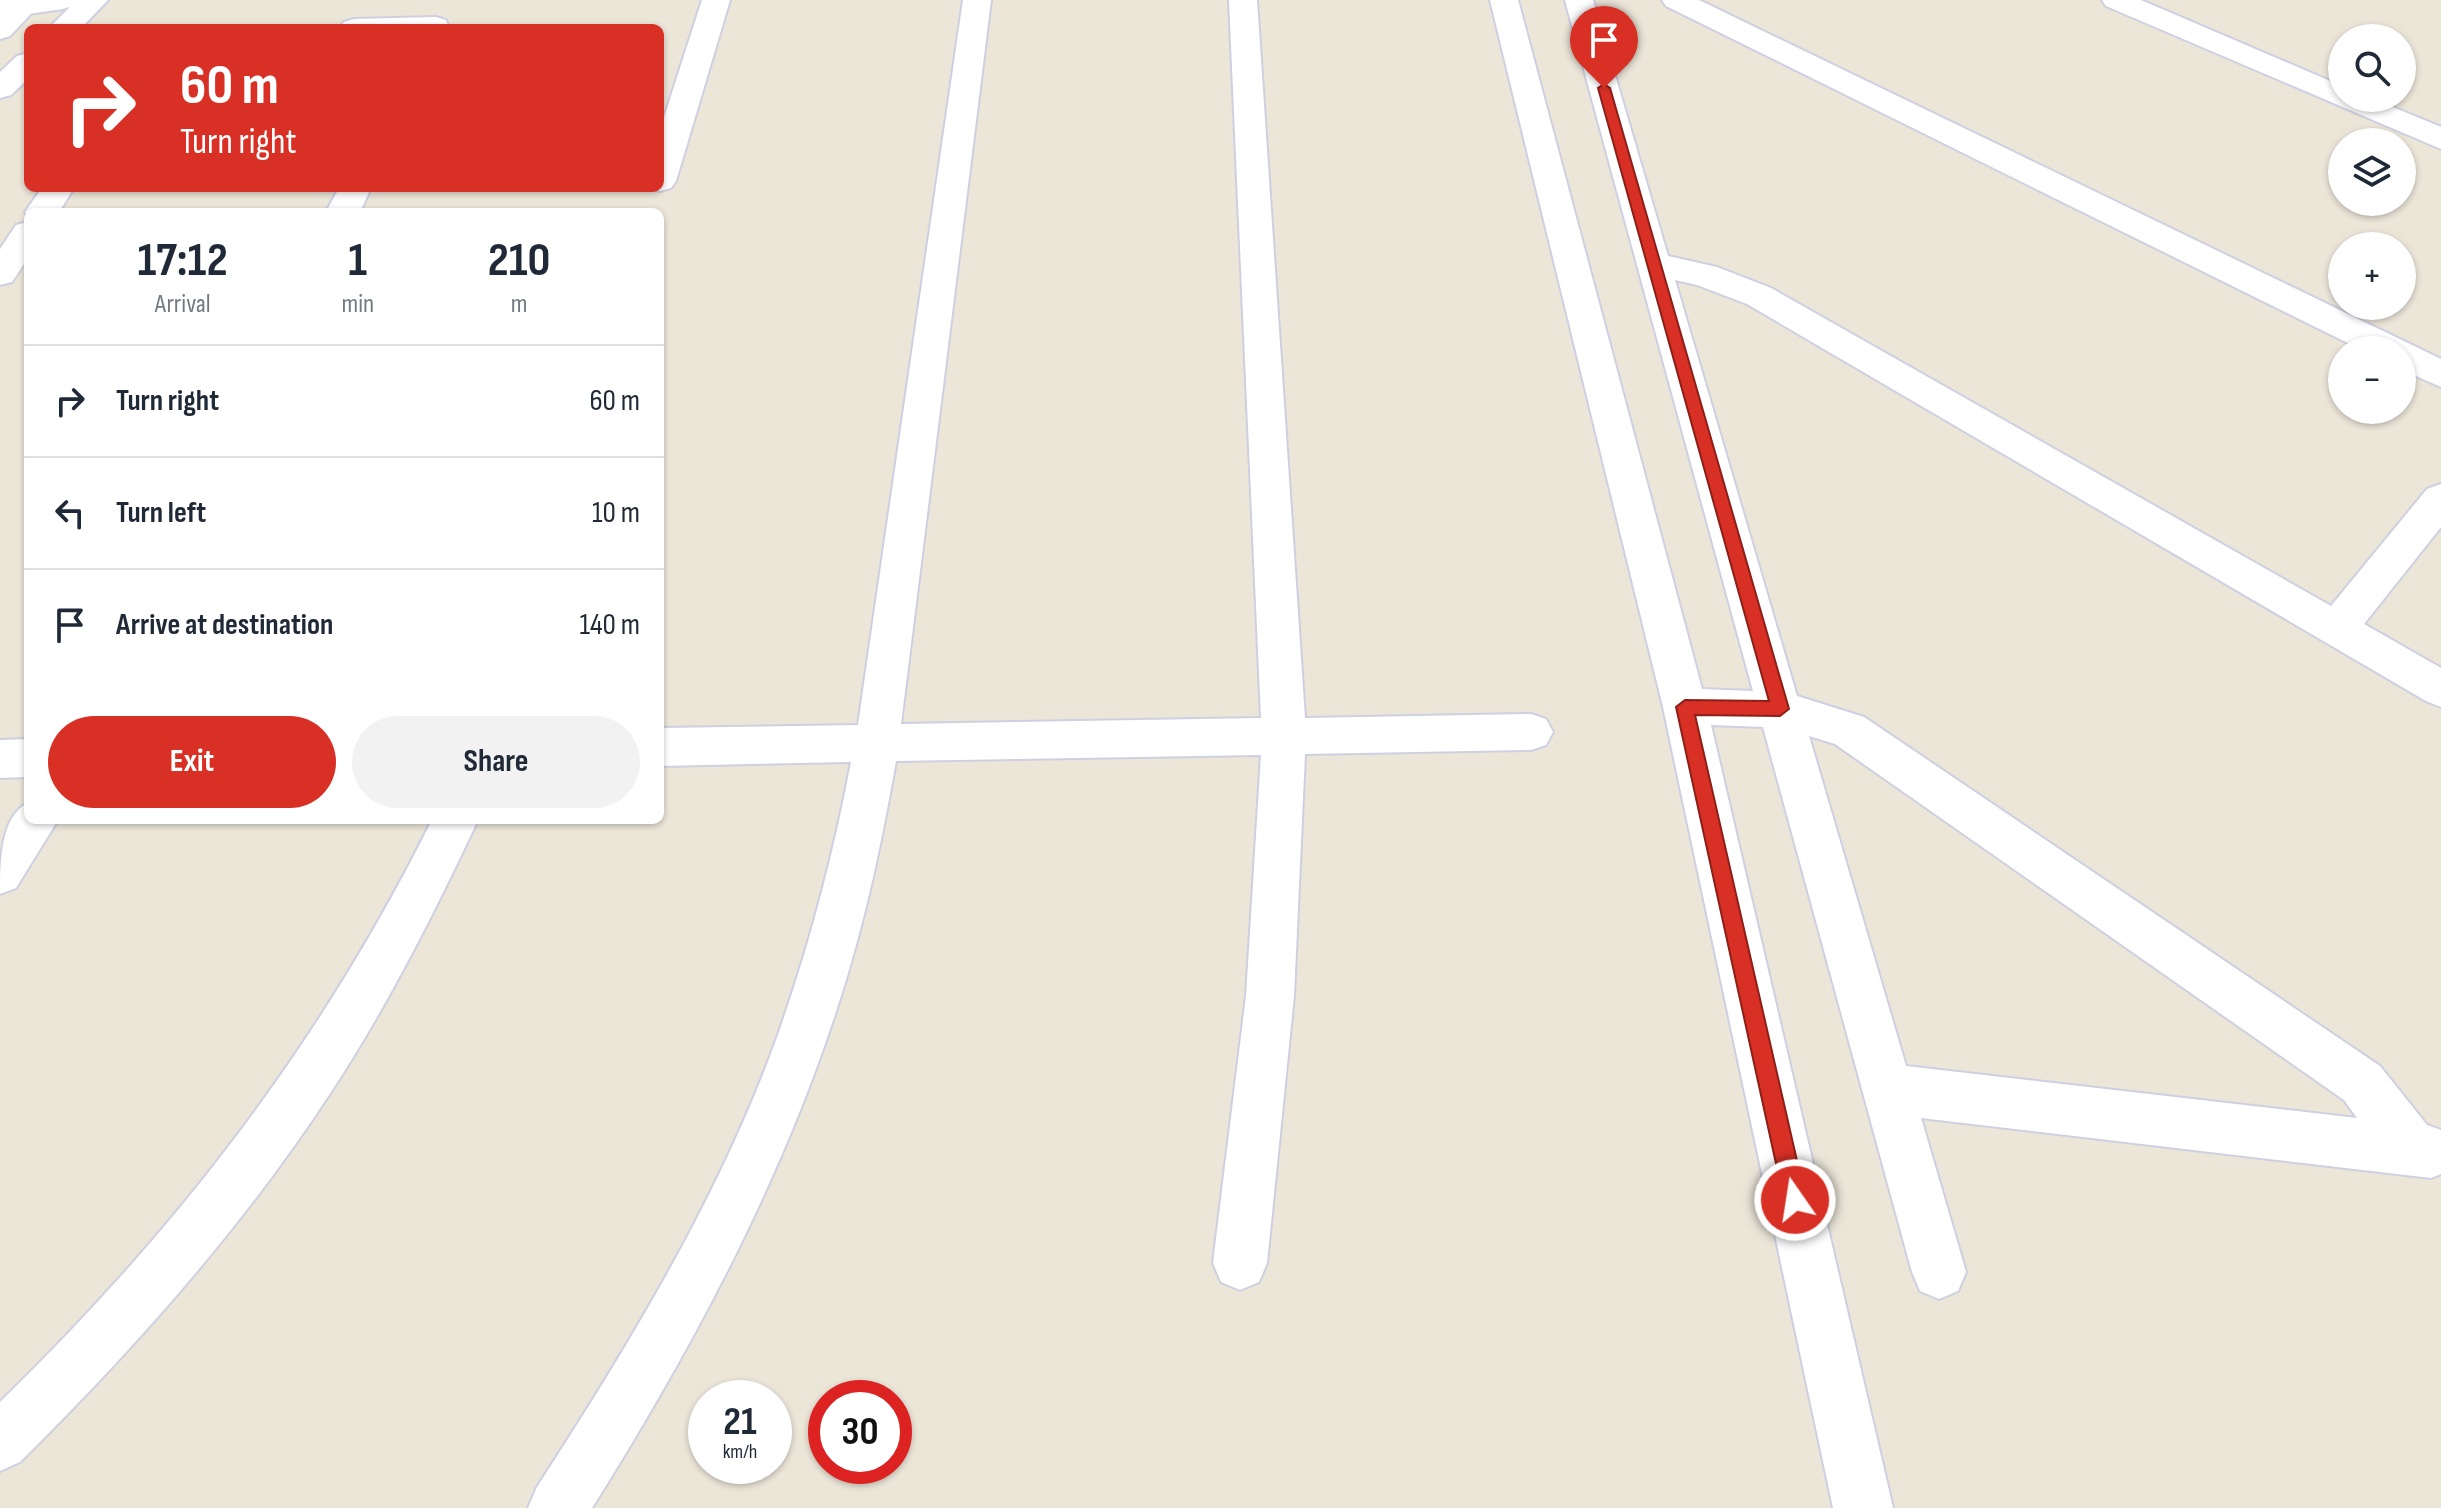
<!DOCTYPE html>
<html lang="en">
<head>
<meta charset="utf-8">
<style>
  :root { --surface:#fff; --page:#f2f2f3; --text:#1f2937; --muted:#747a83; --line:#e0e1e3; --accent:#d93025 }
  body { margin:0; font-family:"Sofia Sans Condensed",sans-serif; background:var(--page); color:var(--text); height:100vh; display:flex; flex-direction:column; font-size:30px; white-space:nowrap }
  * { box-sizing:border-box; margin:0 }
  p { font-size:26px; color:var(--muted) }
  .icon { flex:none; width:44px; height:44px; fill:none; stroke:currentColor; stroke-width:2; stroke-linecap:round; stroke-linejoin:round }
  .map { position:relative; flex:1; overflow:hidden }
  .side { position:absolute; left:24px; top:208px; width:640px; height:616px; display:flex; flex-direction:column; background:var(--surface); border-radius:12px; box-shadow:0 2px 6px #0004 }
  .side>* { flex:none }
  .top-card { position:absolute; left:24px; top:24px; width:640px; height:168px; border-radius:12px; box-shadow:0 2px 6px #0004; background:#d93025; color:#fff; overflow:hidden }
  .fabs { position:absolute; left:2328px; top:24px; display:grid; gap:16px }
  .fabs a { display:grid; place-items:center; width:88px; height:88px; border-radius:50%; background:var(--surface); box-shadow:0 2px 6px #0004; font-size:40px }
  .speed { position:absolute; left:688px; top:1380px; display:flex; gap:16px; font-size:40px; font-weight:700; text-align:center }
  .speed>* { display:grid; place-content:center; width:104px; height:104px; border-radius:50%; background:var(--surface); box-shadow:0 2px 6px #0004; line-height:1 }
  .speed small { font-size:20px; font-weight:400 }
  .speed .limit { border:12px solid #d22; background:#fff; color:#111 }
  .pin { position:absolute; display:grid; place-items:center; width:68px; height:68px; color:#fff; margin:-82px -34px; border-radius:50% 50% 50% 0; rotate:-45deg; box-shadow:0 0 8px #0007 }
  .pin .icon { rotate:45deg }
  .me { position:absolute; width:88px; margin:-44px; rotate:347deg; stroke-linejoin:round; filter:drop-shadow(0 0 6px #0008) }
  .turn { display:flex; align-items:center; gap:28px; height:168px; padding:0 24px; font-size:36px }
  .turn .icon { width:104px; height:104px; stroke-width:2.5 }
  .turn b { display:block; font-size:56px; line-height:68px }
  .eta { display:flex; justify-content:space-evenly; align-items:center; height:136px; text-align:center }
  .eta b { font-size:48px; font-weight:700; line-height:56px }
  .cta { display:flex; gap:16px; margin-top:auto; padding:16px 24px }
  .cta a { flex:1; height:92px; border-radius:48px; background:var(--accent); color:#fff; font-size:32px; font-weight:700; line-height:92px; text-align:center }
  .cta a+a { background:var(--page); color:var(--text) }
  ul { padding:0; list-style:none }
  li { display:flex; align-items:center; gap:24px; height:112px; padding:0 24px; border-top:2px solid var(--line) }
  li div { flex:1 }
  li b { display:block; font-size:30px }
  li em { font-style:normal }
  .map>svg:first-child { display:block }
</style>
</head>
<body>
<div class="map">
<svg width="2441" height="1508" viewBox="0 0 2441 1508">
  <rect width="100%" height="100%" fill="#ece6d9"/>
  <g fill="none" stroke-linecap="round" stroke-linejoin="round">
    <defs>
      <g id="minor">
        <path d="M702 0H730L676 181 671 188 660 191 648 188H660V130Z"/>
        <path d="M963 0H991L901 724 1261 718 1229 0H1257L1305 718 1531 714 1546 719 1553 732 1546 745 1531 750 1305 754 1294 996 1267 1263 1259 1282 1240 1290 1221 1282 1213 1263 1246 996 1261 755 896 761C885 823 873 884 856 945 801 1145 702 1333 592 1508H528L537 1487C628 1347 717 1201 775 1043 808 951 833 858 851 762L660 766V728L858 725Z"/>
        <path d="M1490 0H1518L1702 689 1753 691 1565 0H1593L1668 256 1717 267 1771 288 2331 606 2427 489 2441 484V527L2364 624 2441 668V707L2426 701 1747 304 1697 285 1675 280 1797 696 1864 717 2380 1066 2427 1125 2441 1130V1174L2431 1178 1921 1118 1966 1272 1958 1291 1939 1299 1920 1291 1912 1272 1763 727 1711 725 1893 1508H1833L1663 707ZM1809 736 1835 744 2344 1100 2357 1118 1906 1066Z"/>
        <path d="M1662 0H1699L2441 359V387L2402 370V350H2362L1666 6Z"/>
        <path d="M2102 0H2141L2342 86V98H2371L2441 127V149L2106 6Z"/>
        <path d="M436 17 446 20 449 28H339L344 22 354 19Z"/>
        <path d="M42 188H74L59 212H28V216L25 212Z"/>
        <path d="M339 188H371L360 212H326Z"/>
        <path d="M28 222V258L12 282 0 285V249L16 225Z"/>
        <path d="M28 739V777L0 778V740Z"/>
        <path d="M28 803V820H58L16 888 0 894C0 864 0 816 28 803Z"/>
        <path d="M432 820H478C434 913 388 1005 331 1092 242 1228 135 1348 20 1462L0 1471V1402C178 1229 322 1042 432 820Z"/>
      </g>
      <path id="tertiary" d="M0 0H77L73 6 63 9 0 18Z"/>
      <g id="secondary">
        <path d="M14 0H44L10 36 0 39V13Z"/>
        <path d="M77 0H108L81 28H49Z"/>
        <path d="M28 53V79L11 95 0 98V72L17 56Z"/>
      </g>
    </defs>
    <use href="#minor" stroke="#ced0e2" stroke-width="4"/>
    <use href="#tertiary" stroke="#ced0e2" stroke-width="4"/>
    <use href="#secondary" stroke="#ced0e2" stroke-width="4"/>
    <use href="#minor" fill="#fff" fill-rule="evenodd"/>
    <use href="#tertiary" fill="#fff" fill-rule="evenodd"/>
    <use href="#secondary" fill="#fff" fill-rule="evenodd"/>
  </g>
  <path fill="#d93025" stroke="#8d1f18" stroke-width="2" d="M1604 84 1610 88 1789 709 1780 716 1695 715 1806 1200 1802 1208 1795 1211 1787 1208 1784 1200 1676 707 1685 700 1769 701 1598 88Z"/>
</svg>
<div class="fabs">
<a><svg class="icon" aria-label="search" viewBox="0 0 24 24"><circle cx="10" cy="10" r="6"/><path d="M15 15l6 6"/></svg></a>
<a><svg class="icon" aria-label="layers" viewBox="0 0 24 24"><path d="M12 4l9 5-9 5-9-5zM3 14l9 5 9-5"/></svg></a>
<a>+</a>
<a>−</a>
</div>
<div class="speed"><div>21<small>km/h</small></div><div class="limit">30</div></div>
<div class="pin" style="left:1604px;top:88px;background:#d93025"><svg class="icon" aria-label="arrive" viewBox="0 0 24 24"><path d="M6 21V4h12l-3 4 3 4H6"/></svg></div>
<svg class="me" style="left:1795px;top:1200px" viewBox="-20 -20 40 40"><circle r="17" fill="#d93025" stroke="#fff" stroke-width="3"/><path d="M0-11L8 9 0 5-8 9z" fill="#fff"/></svg>
<div class="top-card">
<div class="turn"><svg class="icon" aria-label="right" viewBox="0 0 24 24"><path d="M7 20v-9h11M14 6l5 5-5 5"/></svg><div><b>60 m</b>Turn right</div></div>
</div>
<section class="side">
<div class="eta">
<div><b>17:12</b><p>Arrival</p></div>
<div><b>1</b><p>min</p></div>
<div><b>210</b><p>m</p></div>
</div>
<ul>
<li><svg class="icon" aria-label="right" viewBox="0 0 24 24"><path d="M7 20v-9h11M14 6l5 5-5 5"/></svg><div><b>Turn right</b></div><em>60 m</em></li>
<li><svg class="icon" aria-label="left" viewBox="0 0 24 24"><path d="M17 20v-9H6M10 6l-5 5 5 5"/></svg><div><b>Turn left</b></div><em>10 m</em></li>
<li><svg class="icon" aria-label="arrive" viewBox="0 0 24 24"><path d="M6 21V4h12l-3 4 3 4H6"/></svg><div><b>Arrive at destination</b></div><em>140 m</em></li>
</ul>
<div class="cta"><a>Exit</a><a>Share</a></div>
</section>
</div>
</body>
</html>
